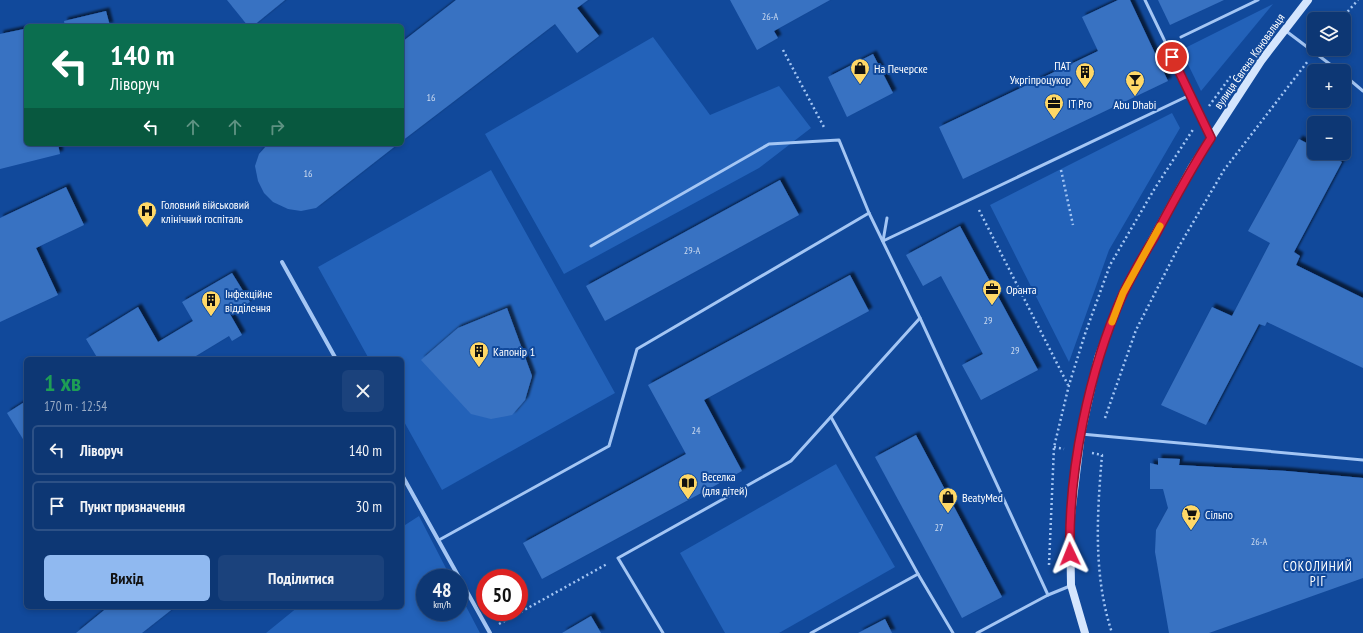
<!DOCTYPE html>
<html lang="uk">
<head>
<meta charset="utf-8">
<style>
  :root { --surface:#0d3774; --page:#1b427c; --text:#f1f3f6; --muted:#9aacc5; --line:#2d5186; --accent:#90b9f0 }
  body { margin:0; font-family:"PT Sans Narrow",sans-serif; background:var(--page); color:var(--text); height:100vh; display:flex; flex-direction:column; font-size:15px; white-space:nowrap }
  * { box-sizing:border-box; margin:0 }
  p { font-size:13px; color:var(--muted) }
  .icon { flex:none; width:22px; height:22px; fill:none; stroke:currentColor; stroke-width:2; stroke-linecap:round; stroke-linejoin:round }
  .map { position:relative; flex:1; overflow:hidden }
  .details { position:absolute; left:24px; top:357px; width:380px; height:252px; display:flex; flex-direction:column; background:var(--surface); border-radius:6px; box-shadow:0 2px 6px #0003,0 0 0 1px var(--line) }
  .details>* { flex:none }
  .banner { position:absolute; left:24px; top:24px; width:380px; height:122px; border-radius:6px; box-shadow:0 2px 6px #0003,0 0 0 1px var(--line); background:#0b6e4f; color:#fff; overflow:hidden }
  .buttons { position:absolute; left:1307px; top:12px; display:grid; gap:8px }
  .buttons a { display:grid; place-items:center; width:44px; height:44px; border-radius:6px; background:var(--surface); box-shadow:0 2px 6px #0003,0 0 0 1px var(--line); font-size:20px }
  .speed { position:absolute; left:416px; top:569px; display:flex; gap:8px; font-size:20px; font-weight:700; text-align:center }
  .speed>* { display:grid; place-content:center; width:52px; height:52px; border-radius:50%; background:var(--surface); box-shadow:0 2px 6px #0003,0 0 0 1px var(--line); line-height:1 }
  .speed small { font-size:10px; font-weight:400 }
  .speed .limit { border:6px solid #d22; background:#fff; color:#111 }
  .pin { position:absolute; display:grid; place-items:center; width:34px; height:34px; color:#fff; margin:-17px; border:2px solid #fff; border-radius:50%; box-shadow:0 1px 4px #0007 }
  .me { position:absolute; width:44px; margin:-22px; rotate:358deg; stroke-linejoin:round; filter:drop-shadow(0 0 3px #0008) }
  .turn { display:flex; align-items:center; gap:14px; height:84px; padding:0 20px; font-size:18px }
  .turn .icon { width:52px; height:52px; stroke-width:2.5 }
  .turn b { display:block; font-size:28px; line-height:34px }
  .lanes { display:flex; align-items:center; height:38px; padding:0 20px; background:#0003; justify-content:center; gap:20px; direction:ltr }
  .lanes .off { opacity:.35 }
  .round { display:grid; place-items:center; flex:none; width:42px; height:42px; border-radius:6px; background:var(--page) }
  .head { display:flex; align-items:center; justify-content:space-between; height:68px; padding:0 20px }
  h1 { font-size:24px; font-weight:800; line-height:30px; color:#1e9e55 }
  .cta { display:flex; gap:8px; margin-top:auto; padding:8px 20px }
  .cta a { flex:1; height:46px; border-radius:6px; background:var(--accent); color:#111; font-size:16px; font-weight:800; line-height:46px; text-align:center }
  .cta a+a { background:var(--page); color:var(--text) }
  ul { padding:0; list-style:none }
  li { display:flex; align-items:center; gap:12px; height:50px; margin:0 8px 6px; padding:0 12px; border:2px solid var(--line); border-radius:6px }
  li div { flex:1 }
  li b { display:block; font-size:15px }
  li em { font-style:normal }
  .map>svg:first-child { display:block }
</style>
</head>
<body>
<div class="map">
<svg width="1363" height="633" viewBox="0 0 1363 633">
  <defs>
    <filter id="shadow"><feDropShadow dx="3.5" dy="-3.5" stdDeviation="1" flood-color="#0009"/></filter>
  </defs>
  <rect width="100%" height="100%" fill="#11499b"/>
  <g fill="#2362b9">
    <path d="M1273 4 1201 91 1181 50Z"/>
    <path d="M653 37 710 115 779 86 811 128 759 168 564 274 485 134Z"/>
    <path d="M1172 113 1180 128 1109 250 1069 362 990 205Z"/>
    <path d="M491 170 615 393 442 490 402 418V359H369L318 267Z"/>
    <path d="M836 464 895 567 779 633H725L680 553Z"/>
    <path d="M419 516 451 578H425V612H459V593L480 633H266L298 607H402V527Z"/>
  </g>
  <g fill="#3972c2" filter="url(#shadow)">
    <path d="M227 0H285L253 26H248Z"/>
    <path d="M456 0H588L577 8 599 36 577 53 555 24 402 141V42Z"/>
    <path d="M730 0H830L774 31 778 38 757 50Z"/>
    <path d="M1118 0H1130L1168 81 963 179 939 127 1098 51 1082 17Z"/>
    <path d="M1158 0H1224L1170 25Z"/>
    <path d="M106 11 110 26H65L64 21Z"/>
    <path d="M24 29 26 37V144H58L60 154 0 169V34Z"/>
    <path d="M873 54 893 93 847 117 828 77Z"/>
    <path d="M1299 139 1314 147V153H1325L1342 162 1294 252 1300 256 1296 265 1363 298V368L1267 322 1265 326 1259 324 1206 425 1161 405 1212 307 1232 316 1270 243 1248 231Z"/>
    <path d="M268 144H398L316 208 301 211 288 209 273 202 264 193 258 181 255 166 259 154Z"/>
    <path d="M780 180 799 215 605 321 586 286Z"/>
    <path d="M66 187 84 225 36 248 58 295 0 322V218Z"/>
    <path d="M960 226 1038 370 981 400 962 365 983 354 941 276 923 286 906 255Z"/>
    <path d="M232 273 250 302 230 314 242 335 232 341 229 336 191 359H98L86 339 138 307 158 342 193 321 182 302Z"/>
    <path d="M850 275 869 311 704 400 742 471 542 579 523 543 686 454 648 385Z"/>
    <path d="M507 308 532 376 525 400 512 415 491 419 471 414 421 360 458 328Z"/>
    <path d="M26 401V444L7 413Z"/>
    <path d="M916 435 1002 597 962 618 875 457Z"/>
    <path d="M1158 458 1180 459 1179 465 1287 471 1363 478V578L1209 633H1169L1155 552 1156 530 1168 508 1163 489H1150V463L1158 465Z"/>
    <path d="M108 607H175L142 633H76Z"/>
    <path d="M591 616 601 633H562Z"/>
    <path d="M885 619 892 633H858Z"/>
  </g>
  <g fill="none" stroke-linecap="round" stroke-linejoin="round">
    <g stroke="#a4c6f4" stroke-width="2.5" stroke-dasharray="2 3" stroke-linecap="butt">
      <path d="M1341 19 1358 0"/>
      <path d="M783 50 825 129"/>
      <path d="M1209 106 1231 76"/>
      <path d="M1061 170 1073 225"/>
      <path d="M979 210 1068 385"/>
      <path d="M1105 418 1136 330 1178 248 1224 170 1308 61"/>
      <path d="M1054 447 1064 449"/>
      <path d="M1092 453 1102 455C1097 515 1093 575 1112 633"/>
      <path d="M1049 565 1054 447 1069 385 1085 334 1110 265 1155 188 1194 128"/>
      <path d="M499 624 607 564"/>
    </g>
    <g stroke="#a4c6f4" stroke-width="3">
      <path d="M1145 0 1211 137"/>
      <path d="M1286 31 1339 71"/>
      <path d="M1181 37 1258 0"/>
      <path d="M1344 75 1363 91"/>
      <path d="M883 241 1190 95"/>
      <path d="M883 241 887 218"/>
      <path d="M591 246 769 144 839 140 869 213 920 318 1048 595 1070 586"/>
      <path d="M831 417 918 574"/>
      <path d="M1081 434 1363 460"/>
      <path d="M439 540 609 446 637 349 869 213"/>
      <path d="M663 633 618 558 791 461 920 318"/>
      <path d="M811 633 918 574 953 633"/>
      <path d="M977 633 1048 595"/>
    </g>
    <g stroke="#a4c6f4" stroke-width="4">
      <path d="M282 262 336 359"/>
      <path d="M402 475 490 633"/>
    </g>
    <path stroke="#d4e5fd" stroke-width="8" d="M1085 633 1071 585 1070 523 1081 434 1098 358 1123 293 1192 167 1261 61 1308 0"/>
  </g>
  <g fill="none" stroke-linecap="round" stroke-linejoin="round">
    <defs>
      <path id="route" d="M1070 554C1068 471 1089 370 1123 294 1132 275 1143 256 1154 238 1172 204 1190 170 1211 138L1172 57"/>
    </defs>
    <use href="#route" stroke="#92132f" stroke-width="10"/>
    <use href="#route" stroke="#e11d48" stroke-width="7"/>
    <path stroke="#f59e0b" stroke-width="7" d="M1112 322 1123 293 1160 226"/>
  </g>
  <defs>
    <symbol id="shop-pin" viewBox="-11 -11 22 30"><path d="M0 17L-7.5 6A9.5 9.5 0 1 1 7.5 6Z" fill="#ffd867" stroke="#11499b"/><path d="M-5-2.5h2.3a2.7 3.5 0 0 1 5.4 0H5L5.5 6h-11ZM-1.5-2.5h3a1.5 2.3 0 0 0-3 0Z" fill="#111"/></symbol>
    <symbol id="building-pin" viewBox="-11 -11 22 30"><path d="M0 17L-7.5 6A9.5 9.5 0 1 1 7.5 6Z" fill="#ffd867" stroke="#11499b"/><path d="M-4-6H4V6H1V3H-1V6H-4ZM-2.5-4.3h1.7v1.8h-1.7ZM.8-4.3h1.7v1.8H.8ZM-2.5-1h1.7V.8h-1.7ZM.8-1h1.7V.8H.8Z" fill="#111"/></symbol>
    <symbol id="bar-pin" viewBox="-11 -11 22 30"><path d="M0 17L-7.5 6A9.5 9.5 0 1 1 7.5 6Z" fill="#ffd867" stroke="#11499b"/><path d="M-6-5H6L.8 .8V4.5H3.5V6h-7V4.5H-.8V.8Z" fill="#111"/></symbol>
    <symbol id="office-pin" viewBox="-11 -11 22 30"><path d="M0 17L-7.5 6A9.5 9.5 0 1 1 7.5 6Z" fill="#ffd867" stroke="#11499b"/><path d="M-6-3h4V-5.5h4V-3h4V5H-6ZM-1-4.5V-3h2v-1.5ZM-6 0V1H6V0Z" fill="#111"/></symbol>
    <symbol id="hospital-pin" viewBox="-11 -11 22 30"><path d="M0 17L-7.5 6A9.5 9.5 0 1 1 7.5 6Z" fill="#ffd867" stroke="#11499b"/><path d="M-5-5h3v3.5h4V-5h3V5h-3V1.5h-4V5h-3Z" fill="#111"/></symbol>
    <symbol id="library-pin" viewBox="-11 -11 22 30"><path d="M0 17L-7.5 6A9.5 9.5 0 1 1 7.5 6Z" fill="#ffd867" stroke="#11499b"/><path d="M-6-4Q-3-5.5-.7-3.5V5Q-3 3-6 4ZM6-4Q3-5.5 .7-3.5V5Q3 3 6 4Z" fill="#111"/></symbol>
    <symbol id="supermarket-pin" viewBox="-11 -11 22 30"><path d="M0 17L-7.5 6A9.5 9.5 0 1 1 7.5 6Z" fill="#ffd867" stroke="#11499b"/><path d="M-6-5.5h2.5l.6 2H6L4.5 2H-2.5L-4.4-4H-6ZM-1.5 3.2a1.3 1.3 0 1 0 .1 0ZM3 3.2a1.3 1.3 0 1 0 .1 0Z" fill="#111"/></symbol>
  </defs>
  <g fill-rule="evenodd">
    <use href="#shop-pin" x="849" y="57" width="22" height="30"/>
    <use href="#building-pin" x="1074" y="61" width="22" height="30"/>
    <use href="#bar-pin" x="1124" y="69" width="22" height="30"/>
    <use href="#office-pin" x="1043" y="92" width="22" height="30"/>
    <use href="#hospital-pin" x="136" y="200" width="22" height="30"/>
    <use href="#office-pin" x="981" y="278" width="22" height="30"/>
    <use href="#building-pin" x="200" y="289" width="22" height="30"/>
    <use href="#building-pin" x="468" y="340" width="22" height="30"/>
    <use href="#library-pin" x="677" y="472" width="22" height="30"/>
    <use href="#shop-pin" x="937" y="486" width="22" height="30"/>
    <use href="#supermarket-pin" x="1180" y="503" width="22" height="30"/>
  </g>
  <g text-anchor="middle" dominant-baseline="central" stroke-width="4" stroke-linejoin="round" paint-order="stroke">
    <g font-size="10" fill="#cedcf0">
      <text x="770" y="16">26-А</text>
      <text x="431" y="97">16</text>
      <text x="308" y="173">16</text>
      <text x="692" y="250">29-А</text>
      <text x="988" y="320">29</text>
      <text x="1015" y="350">29</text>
      <text x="696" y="430">24</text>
      <text x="939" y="527">27</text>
      <text x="1259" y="541">26-А</text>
    </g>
    <g font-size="12" fill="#fff" stroke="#11499b">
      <text transform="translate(1249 61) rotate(-55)">вулиця Євгена Коновальця</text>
    </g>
    <g font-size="12" fill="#fff" stroke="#11499b" text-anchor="start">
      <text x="1071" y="65" text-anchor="end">ПАТ<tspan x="1071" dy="14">Укргіпроцукор</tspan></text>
      <text x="874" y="68">На Печерске</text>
      <text x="1068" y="103">IT Pro</text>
      <text x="1135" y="104" text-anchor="middle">Abu Dhabi</text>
      <text x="161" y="204">Головний військовий<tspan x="161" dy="14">клінічний госпіталь</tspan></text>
      <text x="1006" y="289">Оранта</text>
      <text x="225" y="293">Інфекційне<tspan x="225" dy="14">відділення</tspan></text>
      <text x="493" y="351">Капонір 1</text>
      <text x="702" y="476">Веселка<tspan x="702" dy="14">(для дітей)</tspan></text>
      <text x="962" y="497">BeatyMed</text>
      <text x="1205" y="514">Сільпо</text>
    </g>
    <g font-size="13" letter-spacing="1" fill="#fff" stroke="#11499b">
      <text x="1318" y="566">СОКОЛИНИЙ<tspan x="1318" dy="15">РІГ</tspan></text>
    </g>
  </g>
</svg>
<div class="buttons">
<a><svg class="icon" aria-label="layers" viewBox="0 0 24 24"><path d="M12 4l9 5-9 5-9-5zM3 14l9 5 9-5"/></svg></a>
<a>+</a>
<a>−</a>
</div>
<div class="speed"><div>48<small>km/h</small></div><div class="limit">50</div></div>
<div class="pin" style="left:1172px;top:57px;background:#d93025"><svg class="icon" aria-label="arrive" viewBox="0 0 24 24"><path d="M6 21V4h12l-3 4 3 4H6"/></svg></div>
<svg class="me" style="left:1070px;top:554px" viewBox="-20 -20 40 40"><path d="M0-17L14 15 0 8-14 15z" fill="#e11d48" stroke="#fff" stroke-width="4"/></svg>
<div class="banner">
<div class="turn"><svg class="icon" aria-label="left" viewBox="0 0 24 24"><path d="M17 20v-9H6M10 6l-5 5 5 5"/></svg><div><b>140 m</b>Ліворуч</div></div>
<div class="lanes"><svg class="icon" aria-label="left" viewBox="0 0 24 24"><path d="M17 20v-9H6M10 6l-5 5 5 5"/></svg><svg class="icon off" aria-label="ahead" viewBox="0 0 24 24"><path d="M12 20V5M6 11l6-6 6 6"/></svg><svg class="icon off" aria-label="ahead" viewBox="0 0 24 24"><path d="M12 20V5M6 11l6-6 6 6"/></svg><svg class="icon off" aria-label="right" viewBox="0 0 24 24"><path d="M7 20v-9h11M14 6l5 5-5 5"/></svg></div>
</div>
<section class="details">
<div class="head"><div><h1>1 хв</h1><p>170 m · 12:54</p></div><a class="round"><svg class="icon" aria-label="close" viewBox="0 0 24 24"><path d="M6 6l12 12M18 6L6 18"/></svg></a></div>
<ul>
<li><svg class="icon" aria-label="left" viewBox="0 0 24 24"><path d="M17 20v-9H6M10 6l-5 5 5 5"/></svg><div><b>Ліворуч</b></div><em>140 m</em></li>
<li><svg class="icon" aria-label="arrive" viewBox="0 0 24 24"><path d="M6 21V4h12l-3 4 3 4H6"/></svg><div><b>Пункт призначення</b></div><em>30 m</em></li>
</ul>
<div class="cta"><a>Вихід</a><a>Поділитися</a></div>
</section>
</div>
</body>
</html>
